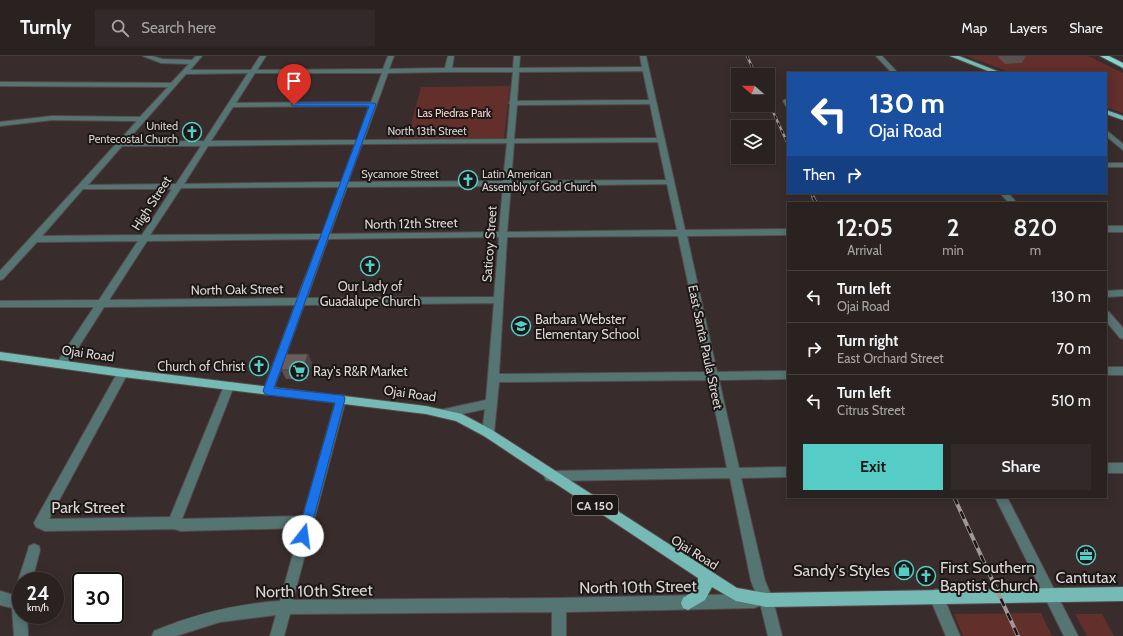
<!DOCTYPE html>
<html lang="en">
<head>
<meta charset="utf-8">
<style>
  :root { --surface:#2a2221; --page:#322a2a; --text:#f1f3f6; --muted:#a5a4a5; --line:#463f3f; --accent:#55cdc6 }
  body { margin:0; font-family:Cabin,sans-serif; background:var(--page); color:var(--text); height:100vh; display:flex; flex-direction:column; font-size:15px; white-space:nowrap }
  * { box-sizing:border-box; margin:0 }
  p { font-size:13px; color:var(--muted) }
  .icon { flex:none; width:22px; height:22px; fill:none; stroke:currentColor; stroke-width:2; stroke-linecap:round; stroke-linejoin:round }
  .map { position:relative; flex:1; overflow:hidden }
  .side { position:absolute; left:787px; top:146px; width:320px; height:296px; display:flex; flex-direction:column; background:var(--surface); border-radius:0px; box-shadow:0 2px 10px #0003,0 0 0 1px var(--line) }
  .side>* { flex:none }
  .banner { position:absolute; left:787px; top:16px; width:320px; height:122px; border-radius:0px; box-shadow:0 2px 10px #0003,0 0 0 1px var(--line); background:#1a4fa0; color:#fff; overflow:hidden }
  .needle { width:26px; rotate:290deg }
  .fabs { position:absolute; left:731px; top:12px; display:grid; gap:8px }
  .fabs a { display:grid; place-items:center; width:44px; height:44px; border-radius:0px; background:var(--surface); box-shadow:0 2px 10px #0003,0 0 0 1px var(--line); font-size:20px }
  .speed { position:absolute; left:12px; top:516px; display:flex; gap:8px; font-size:20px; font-weight:700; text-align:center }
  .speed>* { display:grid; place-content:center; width:52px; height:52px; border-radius:50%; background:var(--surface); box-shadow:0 2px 10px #0003,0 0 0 1px var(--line); line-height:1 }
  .speed small { font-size:10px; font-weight:400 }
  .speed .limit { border:2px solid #111; border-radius:6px; background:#fff; color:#111 }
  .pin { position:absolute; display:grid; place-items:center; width:34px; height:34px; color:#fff; margin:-41px -17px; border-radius:50% 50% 50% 0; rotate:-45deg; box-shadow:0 0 4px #0007 }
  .pin .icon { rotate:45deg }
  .me { position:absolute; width:44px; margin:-22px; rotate:15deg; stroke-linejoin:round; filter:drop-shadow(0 0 3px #0008) }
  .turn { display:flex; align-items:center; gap:14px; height:84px; padding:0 16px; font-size:18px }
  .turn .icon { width:52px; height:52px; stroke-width:2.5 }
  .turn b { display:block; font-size:28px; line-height:34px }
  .then { display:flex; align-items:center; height:38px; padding:0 16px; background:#0003; gap:8px; font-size:15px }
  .eta { display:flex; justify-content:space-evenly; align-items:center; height:68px; text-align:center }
  .eta b { font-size:24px; font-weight:600; line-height:28px }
  .primary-button { display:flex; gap:8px; margin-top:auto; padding:8px 16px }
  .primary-button a { flex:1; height:46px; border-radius:0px; background:var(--accent); color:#111; font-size:16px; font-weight:600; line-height:46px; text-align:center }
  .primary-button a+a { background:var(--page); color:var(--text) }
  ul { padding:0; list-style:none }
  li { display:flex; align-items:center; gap:12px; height:52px; padding:0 16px; border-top:1px solid var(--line) }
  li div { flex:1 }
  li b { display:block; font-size:15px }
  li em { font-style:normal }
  header { display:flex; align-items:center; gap:24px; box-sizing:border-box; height:56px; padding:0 20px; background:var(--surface); border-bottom:1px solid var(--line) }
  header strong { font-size:19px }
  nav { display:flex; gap:22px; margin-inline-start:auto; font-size:14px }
  .search { width:280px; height:36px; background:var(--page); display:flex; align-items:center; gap:10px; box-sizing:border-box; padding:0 14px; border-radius:0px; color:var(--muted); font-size:15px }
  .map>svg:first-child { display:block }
</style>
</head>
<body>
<header>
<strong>Turnly</strong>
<div class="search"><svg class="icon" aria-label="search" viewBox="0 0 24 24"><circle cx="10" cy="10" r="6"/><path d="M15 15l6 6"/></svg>Search here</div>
<nav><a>Map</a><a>Layers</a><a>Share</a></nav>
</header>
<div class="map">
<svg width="1123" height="580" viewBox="0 0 1123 580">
  <rect width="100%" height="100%" fill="#382d2c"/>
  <g fill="#622f2b">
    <path d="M966 0H1088L1123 17V57L1106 51V17H1012Z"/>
    <path d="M510 30 504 82 398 83 400 76 411 68 421 31Z"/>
    <path d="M1041 557 1052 580H963L954 558Z"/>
    <path d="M1075 558H1102L1114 580H1087Z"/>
  </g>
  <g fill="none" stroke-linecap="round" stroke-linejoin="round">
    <defs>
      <g id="minor">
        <path d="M143 0H152L162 3 192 4 196 0H202L190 14H251L260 0H266L257 14 383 13 388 0H394L389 13 445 12 448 0H454L452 12H513L514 0H520L519 12 642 11 640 0H646L685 174 788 173V179L687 180 717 316 788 315V323L719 324 739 412 788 411V421L741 422 765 525 773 544 782 580H768L760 547 759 550 754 552 566 556V580H552V556L290 558 284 580H270L276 559 220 566 176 580H152L154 575C195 558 236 548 280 545L300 472 181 475 174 473 45 475 36 471 34 467 36 463 119 314H127L128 317 49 463 170 461 224 330 225 327 229 326 233 327 234 330 182 463 303 460 336 343 337 340 341 339 345 340 346 343 293 544 559 542 754 538 757 540 751 525 730 422 550 425 546 424 544 420 546 416 550 415 727 412 709 324 499 326 494 377 492 380 488 382 484 380 482 377 485 353 444 362 440 360 439 357 440 354 486 344 494 247 304 249 273 335 272 338 268 339 264 338 263 335 295 249 104 251 66 311H58L57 308 58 305 94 251H0V245L99 244 138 185 37 186 3 223 0 224V215L137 65 52 64 0 70V66L52 60 140 61 168 31 0 30V26L171 27 189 8 161 7ZM643 15 649 44 517 45 519 16ZM446 16H513L510 45 509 47 510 48 507 83 364 84 388 17ZM248 17 204 85 126 86 186 18ZM255 17H382L371 46 236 47ZM650 48 657 82 514 83 517 49ZM369 50 357 84 211 85 233 51ZM658 86 666 124 511 125 514 87ZM507 87 503 125 348 126 362 88ZM355 88 341 126 184 128 208 90ZM122 90H201L176 128 88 129ZM667 128 677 174 507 176 511 130ZM503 130 499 176 330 178 347 131ZM339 131 322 178 150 179 181 132ZM83 133H172L142 179 42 180ZM678 180 707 316 499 318 507 181ZM499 181 494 241 307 242 328 183ZM320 183 297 242 109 244 147 185Z"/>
        <path d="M876 0H882L898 17H892Z"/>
        <path d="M786 43H788V51L786 50 783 45Z"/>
        <path d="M1106 74 1123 88V94L1106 80Z"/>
        <rect x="1106" y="107" width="17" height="4"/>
        <path d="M1000 137H1008L1017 147H1009Z"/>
        <rect x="1106" y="170" width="17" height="6"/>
        <path d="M1123 234V240L1106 241V235Z"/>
        <path d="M1106 255 1109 256 1123 272V283L1120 282 1106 265Z"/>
        <rect x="1106" y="311" width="17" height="8"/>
        <rect x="1106" y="407" width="17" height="10"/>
        <path d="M995 441H1007L1078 580H1064Z"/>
        <path d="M34 488 39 490 40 494 32 525H21V530L18 525 28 494 29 490Z"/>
        <path d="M936 533 941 535 960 580H946L929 540 931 535Z"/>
        <path d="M0 535 21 541V559H27L28 580H14L12 552 0 549Z"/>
      </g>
      <g id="major">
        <path d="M950 0H959L1002 17H993Z"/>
        <path d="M1106 54 1123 60V64L1106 58Z"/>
        <path d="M0 296 123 313 426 350 462 358 492 374 737 532 766 537 1123 531V545L766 551 736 545 712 531 705 544 688 554 683 552 681 547 683 542 698 532V522L484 380 456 365 426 358 123 321 0 304Z"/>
      </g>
      <path id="highway" d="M1100 0H1109L1123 7V12Z"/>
    </defs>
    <use href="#minor" stroke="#564b4a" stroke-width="2"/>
    <use href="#major" stroke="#564b4a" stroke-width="2"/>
    <use href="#highway" stroke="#564b4a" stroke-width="2"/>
    <use href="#minor" fill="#557573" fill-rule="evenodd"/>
    <use href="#major" fill="#76bab5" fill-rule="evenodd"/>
    <use href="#highway" fill="#82d6cf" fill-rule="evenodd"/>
    <defs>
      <g id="rail-far2">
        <path d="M747 0 756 19"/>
        <path d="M768 45 788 88"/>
        <path d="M811 137 814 142"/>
      </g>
      <path id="rail-far1" d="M813 141 816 147"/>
      <path id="rail" d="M954 441 1018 580"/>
    </defs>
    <use href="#rail-far2" stroke="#a09897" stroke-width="2.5"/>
    <use href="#rail-far1" stroke="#a09897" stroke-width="3.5"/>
    <use href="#rail" stroke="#a09897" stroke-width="4"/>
    <use href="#rail-far2" stroke="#1b1716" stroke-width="1.5" stroke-dasharray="4" stroke-linecap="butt"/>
    <use href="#rail-far1" stroke="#1b1716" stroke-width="2" stroke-dasharray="5.5" stroke-linecap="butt"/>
    <use href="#rail" stroke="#1b1716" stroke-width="2.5" stroke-dasharray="8" stroke-linecap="butt"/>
  </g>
  <g fill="#5a504f">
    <path d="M999 0H1026L1022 7 1005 8 998 1Z"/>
    <path d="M308 298 312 307 307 323H286L281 314Z"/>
  </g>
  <path fill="#4a4140" d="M308 298 312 307 307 323 303 314Z"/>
  <path fill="#695d5c" stroke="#4a4140" d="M286 298H308L303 314H281Z"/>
  <path fill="#1a73e8" stroke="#114b97" d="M292 47H373L376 48 274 332 340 339 344 340 345 343 309 480 307 484 303 485 299 484 297 480 335 347 268 339 265 338 263 335 369 50H294L291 49Z"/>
  <defs>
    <symbol id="church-ring" viewBox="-11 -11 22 22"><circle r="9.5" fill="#1b1716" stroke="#55cdc6" stroke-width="1.5"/><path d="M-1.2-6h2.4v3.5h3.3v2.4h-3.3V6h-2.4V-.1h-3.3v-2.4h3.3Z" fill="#55cdc6"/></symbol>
    <symbol id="school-ring" viewBox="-11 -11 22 22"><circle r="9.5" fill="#1b1716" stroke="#55cdc6" stroke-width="1.5"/><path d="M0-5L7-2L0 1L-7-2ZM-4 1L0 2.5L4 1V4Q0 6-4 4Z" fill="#55cdc6"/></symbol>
    <symbol id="supermarket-ring" viewBox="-11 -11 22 22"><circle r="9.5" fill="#1b1716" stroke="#55cdc6" stroke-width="1.5"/><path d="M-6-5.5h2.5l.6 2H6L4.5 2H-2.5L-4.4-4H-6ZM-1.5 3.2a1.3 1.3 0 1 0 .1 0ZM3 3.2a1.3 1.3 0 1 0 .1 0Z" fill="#55cdc6"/></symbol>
    <symbol id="office-ring" viewBox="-11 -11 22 22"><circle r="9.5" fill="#1b1716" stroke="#55cdc6" stroke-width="1.5"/><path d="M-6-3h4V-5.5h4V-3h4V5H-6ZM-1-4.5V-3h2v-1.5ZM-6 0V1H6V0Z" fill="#55cdc6"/></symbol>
    <symbol id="shop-ring" viewBox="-11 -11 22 22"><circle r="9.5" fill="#1b1716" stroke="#55cdc6" stroke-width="1.5"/><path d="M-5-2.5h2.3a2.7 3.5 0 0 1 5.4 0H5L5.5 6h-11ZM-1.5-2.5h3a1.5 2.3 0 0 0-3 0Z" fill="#55cdc6"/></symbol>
  </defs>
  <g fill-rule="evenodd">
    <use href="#church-ring" x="181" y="65" width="22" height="22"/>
    <use href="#church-ring" x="457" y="113" width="22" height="22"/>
    <use href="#church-ring" x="359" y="199" width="22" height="22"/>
    <use href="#school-ring" x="510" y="259" width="22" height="22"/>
    <use href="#church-ring" x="248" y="299" width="22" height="22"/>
    <use href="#supermarket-ring" x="288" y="304" width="22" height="22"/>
    <use href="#office-ring" x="1075" y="488" width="22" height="22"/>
    <use href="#shop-ring" x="893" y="503" width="22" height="22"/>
    <use href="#church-ring" x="915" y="509" width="22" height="22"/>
  </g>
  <g text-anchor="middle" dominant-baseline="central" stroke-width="4" stroke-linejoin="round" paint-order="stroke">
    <g font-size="11" fill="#f7d0cb" stroke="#1b1716">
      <text x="454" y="57">Las Piedras Park</text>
    </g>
    <g font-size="11" fill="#dcd5d4" stroke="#1b1716" text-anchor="end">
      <text x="178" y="70">United<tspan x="178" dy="13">Pentecostal Church</tspan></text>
      <text x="482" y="118" text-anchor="start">Latin American<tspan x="482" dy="13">Assembly of God Church</tspan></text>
    </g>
    <g font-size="11" fill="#dcd5d4" stroke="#1b1716">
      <text x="427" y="75">North 13th Street</text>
      <text x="400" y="118">Sycamore Street</text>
    </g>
    <rect fill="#1b1716" stroke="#a29c9b" stroke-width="1" x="572" y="439" width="46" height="20" rx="3"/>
    <g font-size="12" font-weight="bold" fill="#dcd5d4">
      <text x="595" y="449">CA 150</text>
    </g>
    <g font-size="13" fill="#dcd5d4" stroke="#1b1716">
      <text transform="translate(151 147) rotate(-57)">High Street</text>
      <text transform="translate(411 167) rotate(-1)">North 12th Street</text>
      <text transform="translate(489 188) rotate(-86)">Saticoy Street</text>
      <text transform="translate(237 233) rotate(-1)">North Oak Street</text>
      <text transform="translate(706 291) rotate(78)">East Santa Paula Street</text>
      <text transform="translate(88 297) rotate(8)">Ojai Road</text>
      <text transform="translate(410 337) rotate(8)">Ojai Road</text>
      <text transform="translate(695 496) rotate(32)">Ojai Road</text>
    </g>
    <g font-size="13" fill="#dcd5d4" stroke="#1b1716" text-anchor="start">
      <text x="370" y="230" text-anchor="middle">Our Lady of<tspan x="370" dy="15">Guadalupe Church</tspan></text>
      <text x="535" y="263">Barbara Webster<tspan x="535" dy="15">Elementary School</tspan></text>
      <text x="245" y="310" text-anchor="end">Church of Christ</text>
      <text x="313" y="315">Ray's R&amp;R Market</text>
    </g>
    <g font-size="16" fill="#dcd5d4" stroke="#1b1716">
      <text x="88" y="451">Park Street</text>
      <text transform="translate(638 531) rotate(-1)">North 10th Street</text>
      <text transform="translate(314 535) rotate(-1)">North 10th Street</text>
    </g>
    <g font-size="16" fill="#dcd5d4" stroke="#1b1716" text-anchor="start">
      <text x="940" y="511">First Southern<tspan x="940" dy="18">Baptist Church</tspan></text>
      <text x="890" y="514" text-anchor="end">Sandy's Styles</text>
      <text x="1086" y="521" text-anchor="middle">Cantutax</text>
    </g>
  </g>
</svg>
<div class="fabs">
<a><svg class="needle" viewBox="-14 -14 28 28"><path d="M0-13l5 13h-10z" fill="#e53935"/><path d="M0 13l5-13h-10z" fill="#a5a4a5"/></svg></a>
<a><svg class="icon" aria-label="layers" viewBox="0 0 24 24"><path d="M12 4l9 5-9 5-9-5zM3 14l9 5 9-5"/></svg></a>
</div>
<div class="speed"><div>24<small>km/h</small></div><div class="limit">30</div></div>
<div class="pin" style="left:294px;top:49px;background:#d93025"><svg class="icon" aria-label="arrive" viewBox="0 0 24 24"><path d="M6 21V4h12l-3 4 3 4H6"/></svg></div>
<svg class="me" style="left:303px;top:480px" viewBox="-20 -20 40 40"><circle r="19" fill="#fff"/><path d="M0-13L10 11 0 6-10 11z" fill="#1a73e8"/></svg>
<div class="banner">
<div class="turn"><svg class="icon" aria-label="left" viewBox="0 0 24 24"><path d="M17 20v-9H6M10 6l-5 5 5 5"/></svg><div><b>130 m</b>Ojai Road</div></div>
<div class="then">Then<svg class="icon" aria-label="right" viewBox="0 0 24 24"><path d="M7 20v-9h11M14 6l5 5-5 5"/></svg></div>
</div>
<section class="side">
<div class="eta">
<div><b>12:05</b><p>Arrival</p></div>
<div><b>2</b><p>min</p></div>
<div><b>820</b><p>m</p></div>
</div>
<ul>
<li><svg class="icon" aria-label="left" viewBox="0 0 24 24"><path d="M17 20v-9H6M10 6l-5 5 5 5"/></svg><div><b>Turn left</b><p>Ojai Road</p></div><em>130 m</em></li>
<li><svg class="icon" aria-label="right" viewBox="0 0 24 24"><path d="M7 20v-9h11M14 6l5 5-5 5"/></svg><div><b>Turn right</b><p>East Orchard Street</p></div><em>70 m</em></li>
<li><svg class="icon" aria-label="left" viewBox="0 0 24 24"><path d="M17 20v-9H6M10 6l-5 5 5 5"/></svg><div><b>Turn left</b><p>Citrus Street</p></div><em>510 m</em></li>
</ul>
<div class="primary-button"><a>Exit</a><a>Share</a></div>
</section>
</div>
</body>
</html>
